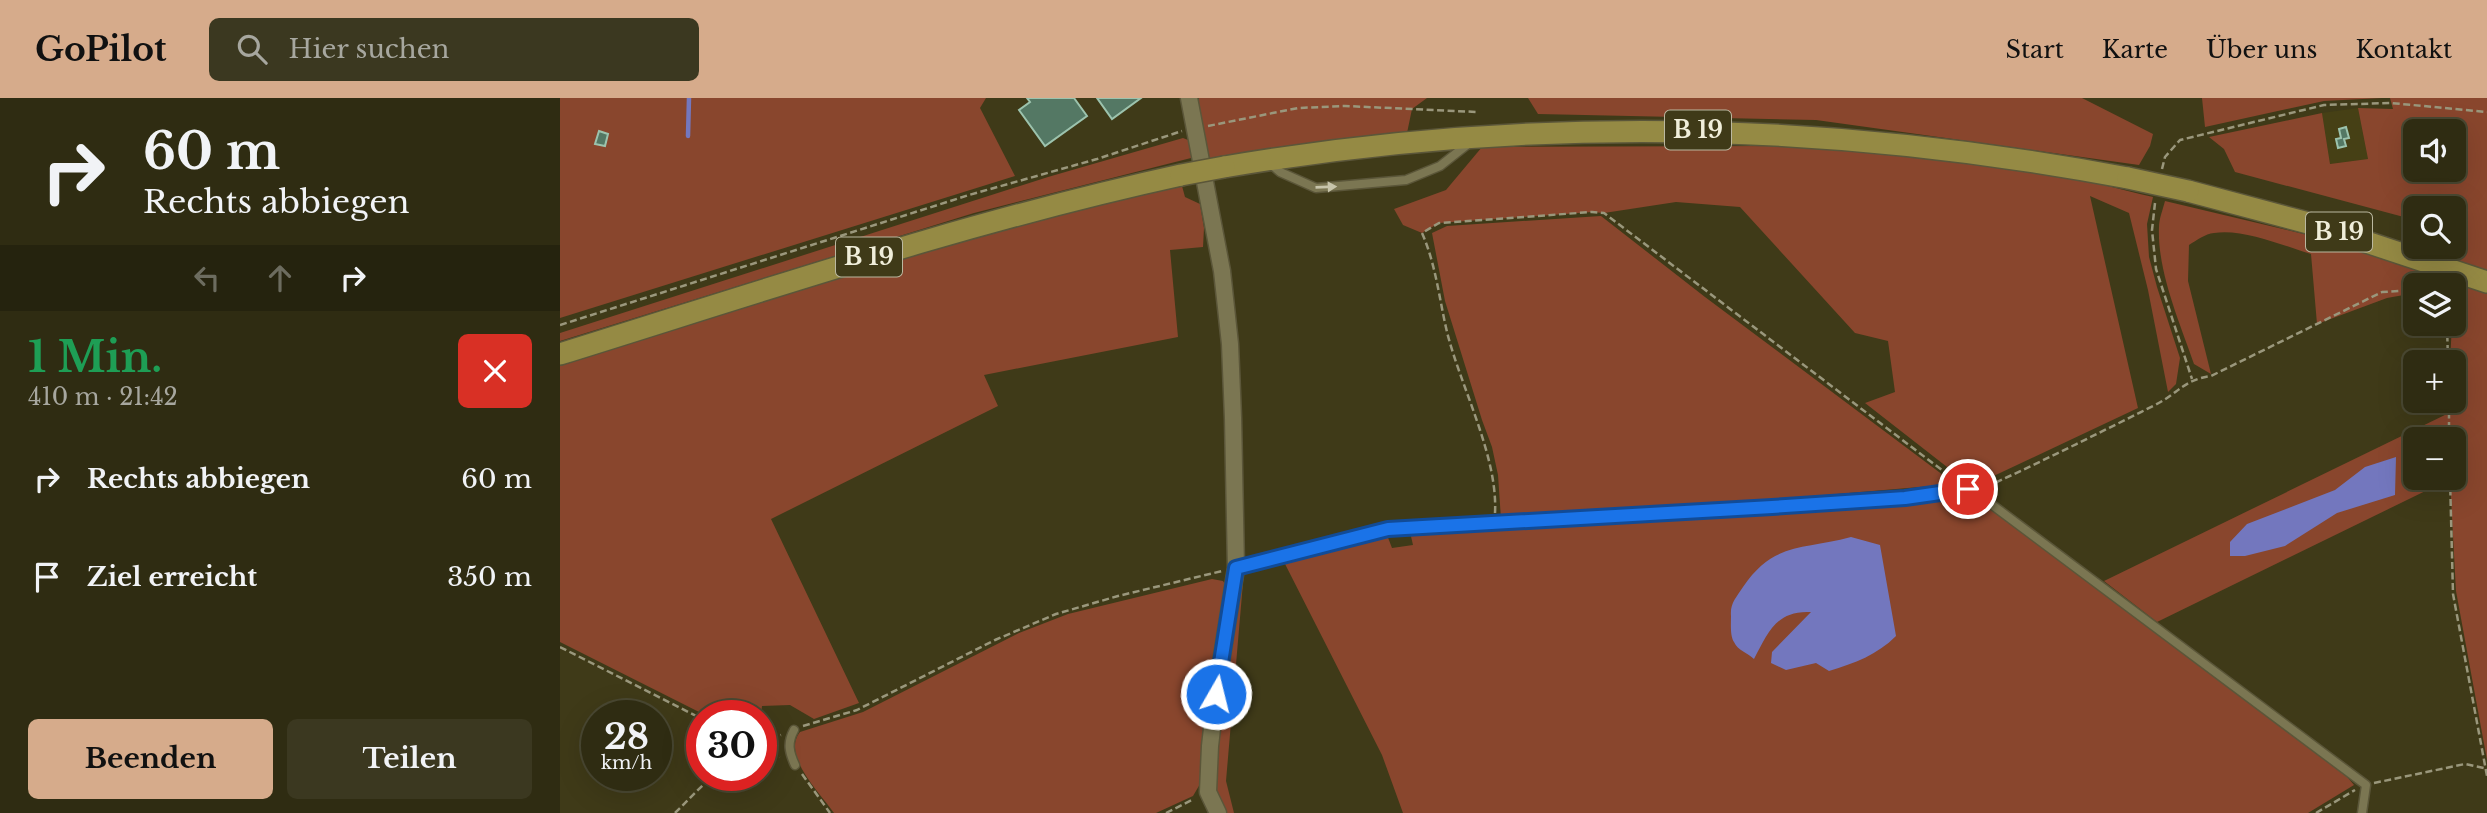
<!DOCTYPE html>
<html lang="de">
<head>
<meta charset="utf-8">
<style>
  :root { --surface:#2f2c12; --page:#3b3820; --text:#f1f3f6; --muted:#a7a79f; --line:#4a4832; --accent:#d6ab8b }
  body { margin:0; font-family:"Libre Baskerville",serif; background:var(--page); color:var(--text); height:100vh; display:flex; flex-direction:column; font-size:26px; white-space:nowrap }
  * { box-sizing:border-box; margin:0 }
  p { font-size:23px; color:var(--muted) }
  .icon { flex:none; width:38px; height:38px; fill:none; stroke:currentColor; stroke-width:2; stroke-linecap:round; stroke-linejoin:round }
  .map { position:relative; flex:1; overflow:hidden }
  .details { display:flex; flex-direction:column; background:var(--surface); width:560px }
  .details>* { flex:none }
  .top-card { background:#2f2c12; color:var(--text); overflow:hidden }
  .buttons { position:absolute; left:1843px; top:21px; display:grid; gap:14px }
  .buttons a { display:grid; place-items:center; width:63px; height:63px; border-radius:10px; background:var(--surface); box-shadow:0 7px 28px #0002,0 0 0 2px var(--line); font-size:35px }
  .speed { position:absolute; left:21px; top:602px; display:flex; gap:14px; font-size:35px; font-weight:700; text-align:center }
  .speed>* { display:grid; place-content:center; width:91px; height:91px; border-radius:50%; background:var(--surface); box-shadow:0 7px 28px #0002,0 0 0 2px var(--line); line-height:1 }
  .speed small { font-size:18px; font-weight:400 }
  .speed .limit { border:10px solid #d22; background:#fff; color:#111 }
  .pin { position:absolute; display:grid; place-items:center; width:60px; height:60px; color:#fff; margin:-30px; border:4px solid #fff; border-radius:50%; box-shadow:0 2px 7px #0007 }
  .me { position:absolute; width:77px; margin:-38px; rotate:8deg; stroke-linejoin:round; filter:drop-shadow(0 0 5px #0008) }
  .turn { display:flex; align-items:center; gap:24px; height:147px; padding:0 28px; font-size:32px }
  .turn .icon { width:91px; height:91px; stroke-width:2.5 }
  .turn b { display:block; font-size:49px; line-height:60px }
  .lanes { display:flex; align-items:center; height:66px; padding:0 28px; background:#0003; justify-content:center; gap:35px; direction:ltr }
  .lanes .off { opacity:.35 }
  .round { display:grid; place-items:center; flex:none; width:74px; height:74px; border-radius:10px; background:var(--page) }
  .summary { display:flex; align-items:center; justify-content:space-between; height:119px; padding:0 28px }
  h1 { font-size:42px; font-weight:700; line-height:52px; color:#1e9e55 }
  .action { display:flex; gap:14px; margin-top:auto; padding:14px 28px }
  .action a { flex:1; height:80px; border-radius:10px; background:var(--accent); color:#111; font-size:28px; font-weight:700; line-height:80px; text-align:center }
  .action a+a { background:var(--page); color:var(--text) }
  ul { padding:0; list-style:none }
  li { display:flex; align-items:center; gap:21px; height:98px; padding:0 28px }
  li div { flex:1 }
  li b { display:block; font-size:26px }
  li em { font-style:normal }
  header { display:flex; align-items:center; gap:42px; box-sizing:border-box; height:98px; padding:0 35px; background:var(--accent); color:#111 }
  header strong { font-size:33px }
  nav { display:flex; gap:38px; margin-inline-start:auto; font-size:24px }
  .search { width:490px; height:63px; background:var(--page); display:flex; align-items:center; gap:18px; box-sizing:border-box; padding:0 24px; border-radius:10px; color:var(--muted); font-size:26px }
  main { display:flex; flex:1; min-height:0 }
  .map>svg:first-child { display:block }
</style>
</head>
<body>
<header>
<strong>GoPilot</strong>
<div class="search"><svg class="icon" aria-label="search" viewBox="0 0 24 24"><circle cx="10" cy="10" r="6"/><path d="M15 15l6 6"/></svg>Hier suchen</div>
<nav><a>Start</a><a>Karte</a><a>Über uns</a><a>Kontakt</a></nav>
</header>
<main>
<section class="details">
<div class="top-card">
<div class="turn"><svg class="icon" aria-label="right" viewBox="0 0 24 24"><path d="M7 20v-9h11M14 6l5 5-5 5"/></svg><div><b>60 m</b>Rechts abbiegen</div></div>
<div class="lanes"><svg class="icon off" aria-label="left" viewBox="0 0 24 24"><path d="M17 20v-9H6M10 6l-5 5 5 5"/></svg><svg class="icon off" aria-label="ahead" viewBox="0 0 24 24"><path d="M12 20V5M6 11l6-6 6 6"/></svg><svg class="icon" aria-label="right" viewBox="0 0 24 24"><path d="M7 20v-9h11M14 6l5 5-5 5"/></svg></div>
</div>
<div class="summary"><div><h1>1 Min.</h1><p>410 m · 21:42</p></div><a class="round" style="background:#d93025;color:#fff"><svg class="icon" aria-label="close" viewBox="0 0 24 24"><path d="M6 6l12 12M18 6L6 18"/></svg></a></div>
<ul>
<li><svg class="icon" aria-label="right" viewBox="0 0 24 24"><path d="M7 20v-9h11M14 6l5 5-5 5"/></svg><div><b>Rechts abbiegen</b></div><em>60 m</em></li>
<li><svg class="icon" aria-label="arrive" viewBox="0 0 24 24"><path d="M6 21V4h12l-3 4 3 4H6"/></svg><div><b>Ziel erreicht</b></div><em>350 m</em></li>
</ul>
<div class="action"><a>Beenden</a><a>Teilen</a></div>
</section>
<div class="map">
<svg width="1927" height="715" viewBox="0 0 1927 715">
  <rect width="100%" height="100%" fill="#3f3a18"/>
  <path fill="#464015" d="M1798 10 1808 61 1770 66 1762 15Z"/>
  <g fill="#89462d" fill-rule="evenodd">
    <path d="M0 0H426L420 10 455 78 0 220Z"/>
    <path d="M639 0H867L852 11 847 35 705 51 643 63 635 28Z"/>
    <path d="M968 0H1522L1593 36 1590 48 1579 67 1256 22 978 16Z"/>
    <path d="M1642 0H1822L1764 3 1645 29Z"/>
    <path d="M1830 0H1927V662L1896 493 1890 381 1597 524 1544 483 1889 315V303H1894V264H1890L1894 187H1855V195L1827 200 1757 226 1751 156C1724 148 1682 130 1654 135 1645 136 1637 142 1629 147L1628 183 1651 276 1634 266C1620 225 1597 173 1599 129 1599 121 1603 111 1605 103L1756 139 1889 182 1871 149H1894V110H1855V122L1675 74 1664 51 1649 39 1762 15 1770 66 1808 61 1798 10 1833 11ZM1855 33H1894V72H1855ZM1855 341H1894V380H1855Z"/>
    <path d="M623 40 633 44 635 59 414 115 0 243V235L488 79Z"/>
    <path d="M1254 48C1332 56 1411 62 1489 75 1524 81 1558 91 1593 99L1587 126 1589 159 1597 189 1620 260 1616 286 1608 294 1588 192 1569 115 1530 98 1578 310 1423 383H1405L1305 305 1335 294 1328 243 1295 235 1180 109 1116 104 1044 115 1032 114 879 125 862 135 843 127 834 111 886 92 922 49Z"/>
    <path d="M622 88 625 99 640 106 644 130 643 149 610 152 618 239 424 277 438 308 211 421 299 605 254 621 230 607 202 608 201 618H147L0 544V268L358 155 505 114Z"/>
    <path d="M1041 118 1145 199 1395 386 1099 411 941 421 938 377 932 349 922 322 885 203 872 135 887 128Z"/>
    <path d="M1411 396 1783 674 1794 687 1748 715H843L822 657 723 462 827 437 832 450 853 447 850 434 929 431Z"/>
    <path d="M684 473 666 683 674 715H664L659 704 654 677 678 483Z"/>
    <path d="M652 481 663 483 668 491 643 681 633 698 596 715H274C260 695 221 657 240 634L303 614 459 535 508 516Z"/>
  </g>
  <g fill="#7377be">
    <path d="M1836 359 1835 397 1777 415 1725 448 1685 458H1670V444L1687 426 1775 392 1805 369Z"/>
    <path d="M1291 439 1320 447 1336 538C1317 557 1295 565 1269 573L1256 565 1226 572 1211 565 1212 554 1251 514C1216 512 1208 535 1194 561 1187 554 1178 553 1174 544 1170 538 1171 526 1171 518 1170 505 1176 500 1183 489 1214 443 1244 452 1291 439Z"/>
  </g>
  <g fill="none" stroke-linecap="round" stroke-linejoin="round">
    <path stroke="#7377be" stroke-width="4.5" d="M128 38 129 0"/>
  </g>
  <g fill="#547864" stroke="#9cc3ad" stroke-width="2">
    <path d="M467 0H514L527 18 485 48 459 12 470 4Z"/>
    <path d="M537 0H581L552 21Z"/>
    <path d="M1786 29 1789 40 1784 41 1786 48 1778 50 1776 41 1781 40 1779 31Z"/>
    <path d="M39 33 48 36 45 48 35 46Z"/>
  </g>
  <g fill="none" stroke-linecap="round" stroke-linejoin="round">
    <defs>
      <g id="lane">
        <path d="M711 66 720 74 756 90 846 82 880 68 908 46"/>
        <path d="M676 470 828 431 1212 409 1345 399 1408 392 1415 394 1806 687 1802 715"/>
        <path d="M234 632C227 645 229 654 235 667"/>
      </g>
      <path id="street" d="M629 0 662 173 670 246 673 320 676 470 656 596 650 648 648 694 658 715"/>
      <g id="primary">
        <path d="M664 69C967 17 1267 23 1568 80"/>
        <path d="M1628 93 1752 126 1927 184"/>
        <path d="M0 256C206 192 410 123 621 77"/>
      </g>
    </defs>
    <use href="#lane" stroke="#5b5639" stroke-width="11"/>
    <use href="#street" stroke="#5b5639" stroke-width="19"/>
    <use href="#primary" stroke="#5b5639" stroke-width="24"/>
    <g stroke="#9a977c" stroke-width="2.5" stroke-dasharray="7 3.5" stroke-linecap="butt">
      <path d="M648 28 738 10 785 8 917 14"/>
      <path d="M1602 71 1605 59 1620 42 1764 7 1831 5 1927 14"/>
      <path d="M1595 105 1592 132 1596 171 1632 281"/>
      <path d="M1887 226 1888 264"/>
      <path d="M0 227 409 97 537 61 622 33"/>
      <path d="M1889 303V341"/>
      <path d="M1890 380 1893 496 1927 678"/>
      <path d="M1426 389C1483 363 1539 335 1595 307 1619 295 1623 282 1651 278L1822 194 1855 192"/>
      <path d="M935 415C938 358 901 290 887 234 879 200 876 167 862 135L879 125 1032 114 1044 115 1395 382"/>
      <path d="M0 549 142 621"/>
      <path d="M243 628 297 612 435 542 496 516 558 498 662 473"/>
      <path d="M201 645 221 637"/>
      <path d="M201 650 220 659"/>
      <path d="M242 676 270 715"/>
      <path d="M1814 685 1905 666 1924 670"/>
      <path d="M115 715 153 677"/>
      <path d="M606 715 634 701"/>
      <path d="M1756 715 1795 692"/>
    </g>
    <use href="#lane" stroke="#7b7652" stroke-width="8"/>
    <use href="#street" stroke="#7b7652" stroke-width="16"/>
    <use href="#primary" stroke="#958a44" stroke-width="21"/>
    <defs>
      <g id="primary-bridge">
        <path d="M621 77 664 69"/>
        <path d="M1568 80 1628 93"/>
      </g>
    </defs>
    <use href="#primary-bridge" stroke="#5b5639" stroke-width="24" stroke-linecap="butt"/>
    <use href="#primary-bridge" stroke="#958a44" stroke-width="21"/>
  </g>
  <defs><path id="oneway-solid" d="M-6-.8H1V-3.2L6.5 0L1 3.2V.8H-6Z" transform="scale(1.75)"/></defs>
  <use fill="#c7c4aa" href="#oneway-solid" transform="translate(766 89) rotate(-2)"/>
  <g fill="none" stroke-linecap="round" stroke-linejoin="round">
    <defs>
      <path id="route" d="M656 596 676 470 828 431 1212 409 1345 400 1408 391"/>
    </defs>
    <use href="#route" stroke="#114b97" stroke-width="18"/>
    <use href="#route" stroke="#1a73e8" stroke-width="12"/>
  </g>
  <g text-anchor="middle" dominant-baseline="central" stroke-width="7" stroke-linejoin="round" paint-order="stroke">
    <g fill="#3f3a18" stroke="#bbb8a0" stroke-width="2">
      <rect x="1105" y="12.5" width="66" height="39" rx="5"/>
      <rect x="1746" y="114.5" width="66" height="39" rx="5"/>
      <rect x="276" y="139.5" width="66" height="39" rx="5"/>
    </g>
    <g font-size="23" font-weight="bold" fill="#f0eeda">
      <text x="1138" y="32">B 19</text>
      <text x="1779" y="134">B 19</text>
      <text x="309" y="159">B 19</text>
    </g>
  </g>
</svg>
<div class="buttons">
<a><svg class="icon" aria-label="sound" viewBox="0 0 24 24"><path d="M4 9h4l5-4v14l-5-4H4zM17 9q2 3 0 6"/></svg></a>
<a><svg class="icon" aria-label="search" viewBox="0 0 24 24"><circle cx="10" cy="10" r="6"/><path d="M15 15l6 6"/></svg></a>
<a><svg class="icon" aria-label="layers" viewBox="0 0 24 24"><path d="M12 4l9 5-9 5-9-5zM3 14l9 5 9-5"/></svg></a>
<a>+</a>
<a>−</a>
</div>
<div class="speed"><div>28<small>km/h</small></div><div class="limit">30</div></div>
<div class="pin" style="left:1408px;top:391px;background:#d93025"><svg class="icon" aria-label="arrive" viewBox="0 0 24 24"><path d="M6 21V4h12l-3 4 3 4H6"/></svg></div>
<svg class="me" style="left:656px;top:596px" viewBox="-20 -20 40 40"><circle r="17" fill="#1a73e8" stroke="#fff" stroke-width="3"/><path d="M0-11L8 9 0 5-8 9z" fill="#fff"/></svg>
</div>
</main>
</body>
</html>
